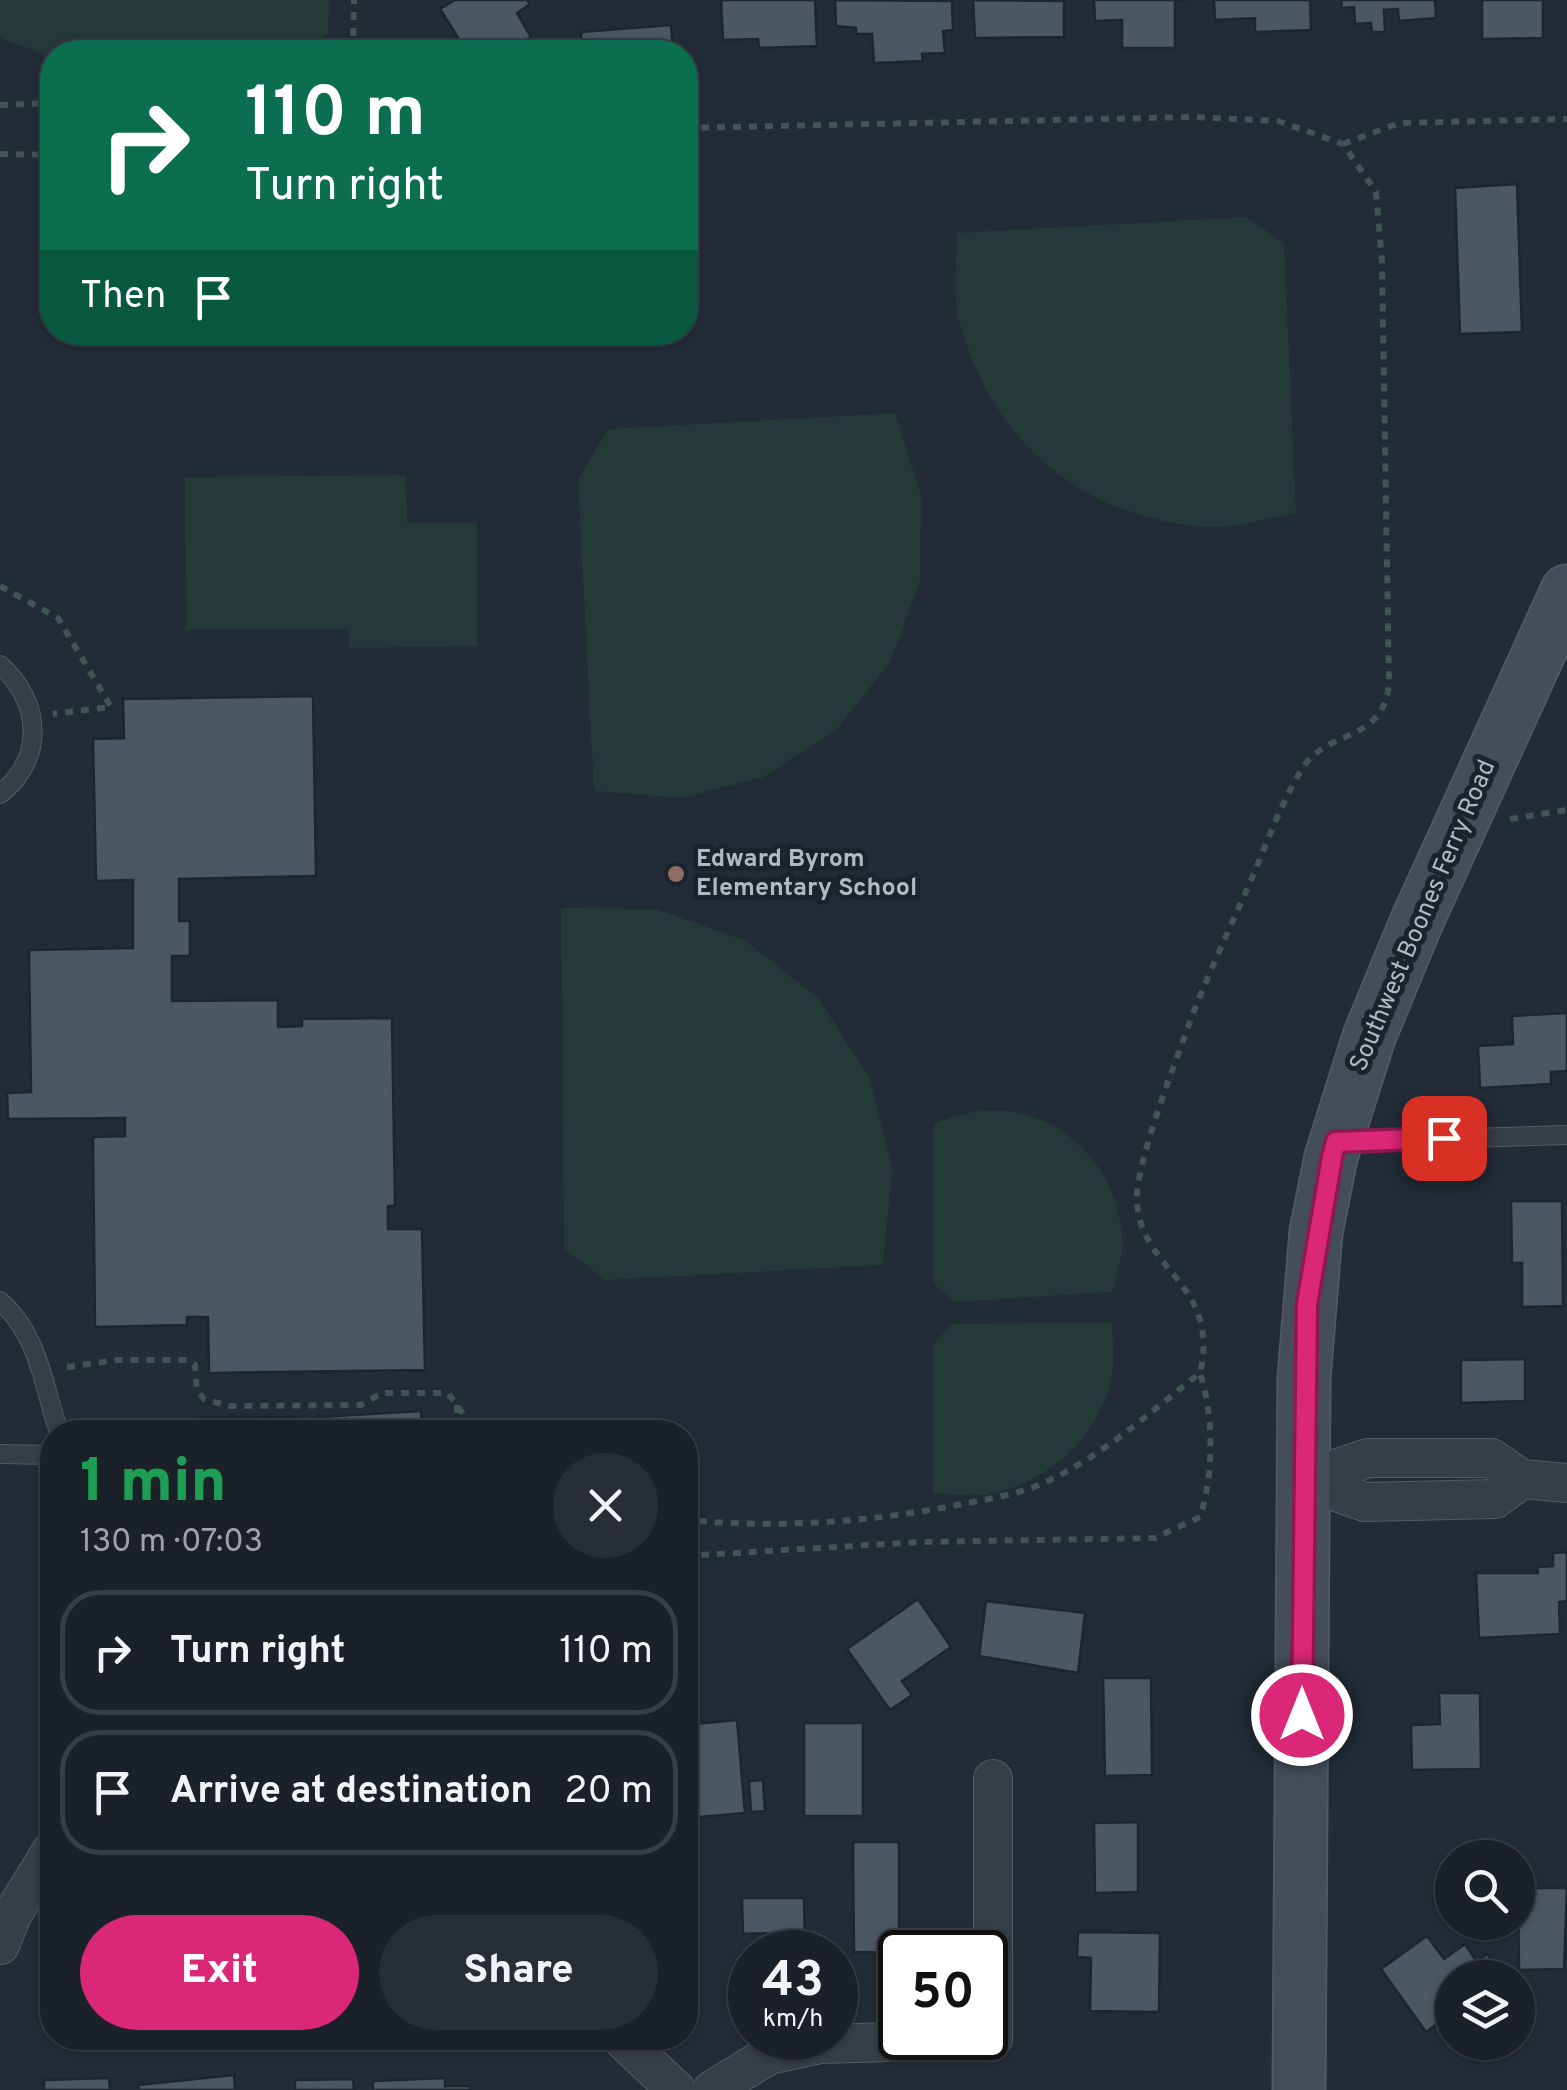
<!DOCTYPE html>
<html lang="en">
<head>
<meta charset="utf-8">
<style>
  :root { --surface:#1a2129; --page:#272e35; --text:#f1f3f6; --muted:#9fa3a8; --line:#383e46; --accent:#db2777 }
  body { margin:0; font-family:Overpass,sans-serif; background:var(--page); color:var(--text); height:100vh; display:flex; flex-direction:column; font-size:38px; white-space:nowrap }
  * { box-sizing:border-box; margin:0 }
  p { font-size:32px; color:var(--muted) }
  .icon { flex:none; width:55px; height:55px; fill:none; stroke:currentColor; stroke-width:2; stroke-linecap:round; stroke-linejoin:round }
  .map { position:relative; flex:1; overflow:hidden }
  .details { position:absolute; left:40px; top:1420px; width:658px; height:630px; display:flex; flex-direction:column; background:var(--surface); border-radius:40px; box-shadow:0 2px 8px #0004,0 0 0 2px var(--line) }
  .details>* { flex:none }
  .banner { position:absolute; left:40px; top:40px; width:658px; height:305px; border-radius:40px; box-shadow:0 2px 8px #0004,0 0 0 2px var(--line); background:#0b6e4f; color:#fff; overflow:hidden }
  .controls { position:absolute; left:1435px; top:1840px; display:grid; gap:20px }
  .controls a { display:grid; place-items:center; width:100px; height:100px; border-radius:50%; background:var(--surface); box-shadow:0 2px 8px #0004,0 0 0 2px var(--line); font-size:50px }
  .speed { position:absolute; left:728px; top:1930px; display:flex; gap:20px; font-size:50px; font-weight:700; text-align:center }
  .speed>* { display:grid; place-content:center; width:130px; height:130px; border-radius:50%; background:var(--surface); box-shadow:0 2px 8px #0004,0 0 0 2px var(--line); line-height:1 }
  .speed small { font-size:25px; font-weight:400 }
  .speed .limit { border:5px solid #111; border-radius:15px; background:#fff; color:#111 }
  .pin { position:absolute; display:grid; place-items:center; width:85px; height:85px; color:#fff; margin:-42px; border-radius:20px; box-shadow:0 5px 15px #0006 }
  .me { position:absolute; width:110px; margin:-55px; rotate:0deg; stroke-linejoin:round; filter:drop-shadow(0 0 8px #0008) }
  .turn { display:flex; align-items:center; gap:35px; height:210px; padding:0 40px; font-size:45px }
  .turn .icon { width:130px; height:130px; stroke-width:2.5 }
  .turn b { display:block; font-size:70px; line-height:85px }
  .then { display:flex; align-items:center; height:95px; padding:0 40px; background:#0003; gap:20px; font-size:38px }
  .round { display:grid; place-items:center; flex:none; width:105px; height:105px; border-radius:52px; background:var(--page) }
  .head { display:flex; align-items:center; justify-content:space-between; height:170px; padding:0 40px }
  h1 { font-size:60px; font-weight:800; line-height:75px; color:#1e9e55 }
  .primary-button { display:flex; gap:20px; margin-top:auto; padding:20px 40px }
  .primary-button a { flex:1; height:115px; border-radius:60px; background:var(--accent); color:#fff; font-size:40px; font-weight:800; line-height:115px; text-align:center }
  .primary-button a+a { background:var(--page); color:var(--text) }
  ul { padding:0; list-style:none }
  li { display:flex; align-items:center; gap:30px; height:125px; margin:0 20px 15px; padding:0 20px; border:5px solid var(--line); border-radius:40px }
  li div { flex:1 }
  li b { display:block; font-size:38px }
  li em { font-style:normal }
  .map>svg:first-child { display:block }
</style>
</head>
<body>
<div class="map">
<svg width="1567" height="2090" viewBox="0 0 1567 2090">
  <rect width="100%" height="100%" fill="#222c37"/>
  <g fill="#253939">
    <path d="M0 0H329L328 32 309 52H52V57L0 38Z"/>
    <path d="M1246 217 1284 243 1296 513C1268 518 1233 529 1205 527 1082 517 994 444 960 324 952 298 957 261 957 233Z"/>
    <path d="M895 413 921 495 920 581 890 662 836 730 764 777 681 798 594 791 578 479 608 429Z"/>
    <path d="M406 475 407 523H477V646L349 648V629L186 630 185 477Z"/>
    <path d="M561 908 655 909 745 940 819 999 870 1079 892 1170 883 1265 606 1280 564 1249Z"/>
    <path d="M978 1110C992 1111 1010 1110 1024 1114 1083 1130 1124 1186 1122 1247 1122 1261 1115 1278 1112 1292L954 1302 934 1284V1123Z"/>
    <path d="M1112 1322C1112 1337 1114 1354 1113 1369 1105 1433 1044 1490 980 1495 965 1496 949 1494 933 1493V1345L952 1324Z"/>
  </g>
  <g fill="#4b5762" stroke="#1d252e" stroke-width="2.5">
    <path d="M455 0H527L530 4 517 13 531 37 506 52H467L440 9Z"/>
    <path d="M721 0H815L817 46 759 48 758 39 723 40Z"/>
    <path d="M835 0 952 1 953 30 943 31 945 53 922 54 923 61 874 63 872 34H856V28L836 26Z"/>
    <path d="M973 0 1064 1V37L975 38Z"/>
    <path d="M1094 0H1188L1175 1V48H1122V20L1095 21Z"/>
    <path d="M1214 0H1310L1311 30 1255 32V18L1215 20Z"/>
    <path d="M1341 0H1435L1436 18 1399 21 1398 9 1384 10 1385 32H1372L1371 23 1355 24 1354 7 1342 8Z"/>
    <path d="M1482 0H1543V38L1482 39Z"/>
    <path d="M671 25 673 52H582L581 32Z"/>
    <path d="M1517 184 1522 332 1460 334 1455 188Z"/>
    <path d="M313 696 316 876 179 879V921H190V956H172V1001L278 1000V1027L302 1026V1019L392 1018 395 1206H388V1229H422L425 1370 209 1373 208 1317H187V1325L95 1327 93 1137 125 1136V1118L8 1119 7 1093 31 1092 29 950 133 948V880L96 881 93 739 124 738 123 699Z"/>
    <path d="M1567 1013V1071L1551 1072V1084L1480 1088 1478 1046 1513 1044 1512 1016Z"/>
    <path d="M1511 1201H1562L1563 1306 1522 1307V1263H1512Z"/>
    <path d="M1525 1359V1401L1461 1403V1360Z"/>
    <path d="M421 1411 422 1432H320L319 1417Z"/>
    <path d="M297 1417V1432H200V1418Z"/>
    <path d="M1567 1552V1601L1559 1602 1560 1634 1479 1638 1476 1573H1538L1537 1567 1553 1566V1553Z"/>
    <path d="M918 1599 951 1647 902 1681 912 1695 890 1710 847 1649Z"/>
    <path d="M986 1601 1085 1613 1078 1673 979 1656Z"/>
    <path d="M1103 1678H1151L1152 1775 1105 1776Z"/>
    <path d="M1439 1693H1480L1481 1769 1412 1770 1411 1725 1440 1724Z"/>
    <path d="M737 1720 745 1813 689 1818 685 1725Z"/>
    <rect x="804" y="1723" width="59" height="93"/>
    <path d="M763 1780 765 1811 751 1812 749 1781Z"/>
    <path d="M1138 1822V1892L1095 1893 1094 1823Z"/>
    <path d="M853 1842H899V1953L854 1952Z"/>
    <path d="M685 1846 698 1847 693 1921H685Z"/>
    <path d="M1518 1888H1567L1564 1969 1519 1970Z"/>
    <path d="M742 1898H804L805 1952H775V1933L743 1934Z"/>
    <path d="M1078 1932 1160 1933 1159 2012 1090 2011 1091 1958 1077 1957Z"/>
    <path d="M1427 1936 1444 1959 1465 1944 1477 1962 1487 1954 1504 1978H1452V2013L1426 2032 1381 1969Z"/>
    <path d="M234 2075 235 2090H139L138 2085Z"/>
    <path d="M109 2078 110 2090H44V2080Z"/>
    <path d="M445 2078V2086H470V2090H373V2081Z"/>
    <path d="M353 2079 354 2090H295V2080Z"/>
  </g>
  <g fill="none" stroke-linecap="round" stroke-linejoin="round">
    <defs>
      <g id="lane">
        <path d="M0 665C42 702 45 759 0 794"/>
        <path d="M1341 1142 1567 1135"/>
        <path d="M0 1301C39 1335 43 1385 59 1432"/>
        <path d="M0 1454 52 1455"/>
      </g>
      <g id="street">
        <path d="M1302 1480 1368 1458H1491L1522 1479 1567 1483"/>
        <path d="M1302 1480 1365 1502 1495 1499 1522 1479"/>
        <path d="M0 1945 12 1915 52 1850"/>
        <path d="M621 2038 676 2090"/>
        <path d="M712 2090 769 2055 821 2044 993 2039V1779"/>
      </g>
      <path id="secondary" d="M1299 2090 1304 1378 1316 1232 1331 1157 1369 1037 1416 923 1567 591"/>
    </defs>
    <use href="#lane" stroke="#535c65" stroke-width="20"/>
    <use href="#street" stroke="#535c65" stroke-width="40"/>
    <use href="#secondary" stroke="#535c65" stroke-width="55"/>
    <g stroke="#425455" stroke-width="6" stroke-dasharray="8 8" stroke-linecap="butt">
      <path d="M353 52 354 0"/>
      <path d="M0 105 52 103"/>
      <path d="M685 128 1193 117 1278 121 1343 144 1376 192 1382 262 1389 684C1383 744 1327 728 1302 769 1281 803 1267 843 1251 880 1228 933 1202 986 1183 1041 1170 1077 1135 1167 1137 1202 1141 1272 1221 1283 1200 1373 1153 1410 1107 1452 1052 1479 1023 1494 989 1499 957 1505 866 1523 777 1528 685 1520"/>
      <path d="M1343 144 1399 123 1567 119"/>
      <path d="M0 154 52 155"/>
      <path d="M0 586 58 618 111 707 53 714"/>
      <path d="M1510 819 1567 810"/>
      <path d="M67 1367 118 1360H188L195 1365 197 1390 204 1399 229 1406 361 1405 382 1393H448L476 1432"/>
      <path d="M457 1405 458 1432"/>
      <path d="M685 1556 920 1542 1155 1538 1200 1517C1214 1474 1214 1417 1200 1373"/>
    </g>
    <use href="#lane" stroke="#363e47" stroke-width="18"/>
    <use href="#street" stroke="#363e47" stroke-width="38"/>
    <use href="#secondary" stroke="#444e5a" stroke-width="52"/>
  </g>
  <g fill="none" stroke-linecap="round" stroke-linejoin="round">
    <defs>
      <path id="route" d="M1302 1715 1307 1304 1332 1157 1336 1142 1444 1138"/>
    </defs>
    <use href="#route" stroke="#8e194d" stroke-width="25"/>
    <use href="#route" stroke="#db2777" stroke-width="18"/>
  </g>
  <circle fill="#8d6e63" stroke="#1b232c" stroke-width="4" cx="676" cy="874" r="10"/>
  <g text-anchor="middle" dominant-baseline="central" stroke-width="10" stroke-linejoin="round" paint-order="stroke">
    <g font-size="25" font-weight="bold" fill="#b0b9c4" stroke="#1b232c" text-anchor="start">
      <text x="696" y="860">Edward Byrom<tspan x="696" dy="29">Elementary School</tspan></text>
    </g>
    <g font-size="25" fill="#b0b9c4" stroke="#1b232c">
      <text transform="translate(1424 916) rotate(-67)">Southwest Boones Ferry Road</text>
    </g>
  </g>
</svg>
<div class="controls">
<a><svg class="icon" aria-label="search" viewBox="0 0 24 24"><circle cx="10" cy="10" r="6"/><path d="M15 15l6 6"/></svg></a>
<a><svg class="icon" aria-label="layers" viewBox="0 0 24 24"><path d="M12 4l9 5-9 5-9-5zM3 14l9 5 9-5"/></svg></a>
</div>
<div class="speed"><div>43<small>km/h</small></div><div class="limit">50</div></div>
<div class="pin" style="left:1444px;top:1138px;background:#d93025"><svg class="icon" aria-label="arrive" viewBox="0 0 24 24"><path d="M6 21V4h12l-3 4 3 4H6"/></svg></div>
<svg class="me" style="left:1302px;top:1715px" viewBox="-20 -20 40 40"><circle r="17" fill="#db2777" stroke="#fff" stroke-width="3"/><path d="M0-11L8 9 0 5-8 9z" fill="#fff"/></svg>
<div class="banner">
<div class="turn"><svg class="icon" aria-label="right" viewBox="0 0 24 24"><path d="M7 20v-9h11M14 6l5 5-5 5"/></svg><div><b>110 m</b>Turn right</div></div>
<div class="then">Then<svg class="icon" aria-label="arrive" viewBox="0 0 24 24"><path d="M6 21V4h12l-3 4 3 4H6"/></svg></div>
</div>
<section class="details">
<div class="head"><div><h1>1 min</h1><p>130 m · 07:03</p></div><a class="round"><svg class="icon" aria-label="close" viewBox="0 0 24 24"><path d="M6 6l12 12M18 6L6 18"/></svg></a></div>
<ul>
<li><svg class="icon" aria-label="right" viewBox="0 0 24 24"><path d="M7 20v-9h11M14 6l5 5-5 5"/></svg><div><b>Turn right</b></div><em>110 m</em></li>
<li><svg class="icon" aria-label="arrive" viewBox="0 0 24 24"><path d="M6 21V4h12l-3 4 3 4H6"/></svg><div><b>Arrive at destination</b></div><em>20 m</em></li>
</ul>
<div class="primary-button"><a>Exit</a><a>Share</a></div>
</section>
</div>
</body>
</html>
